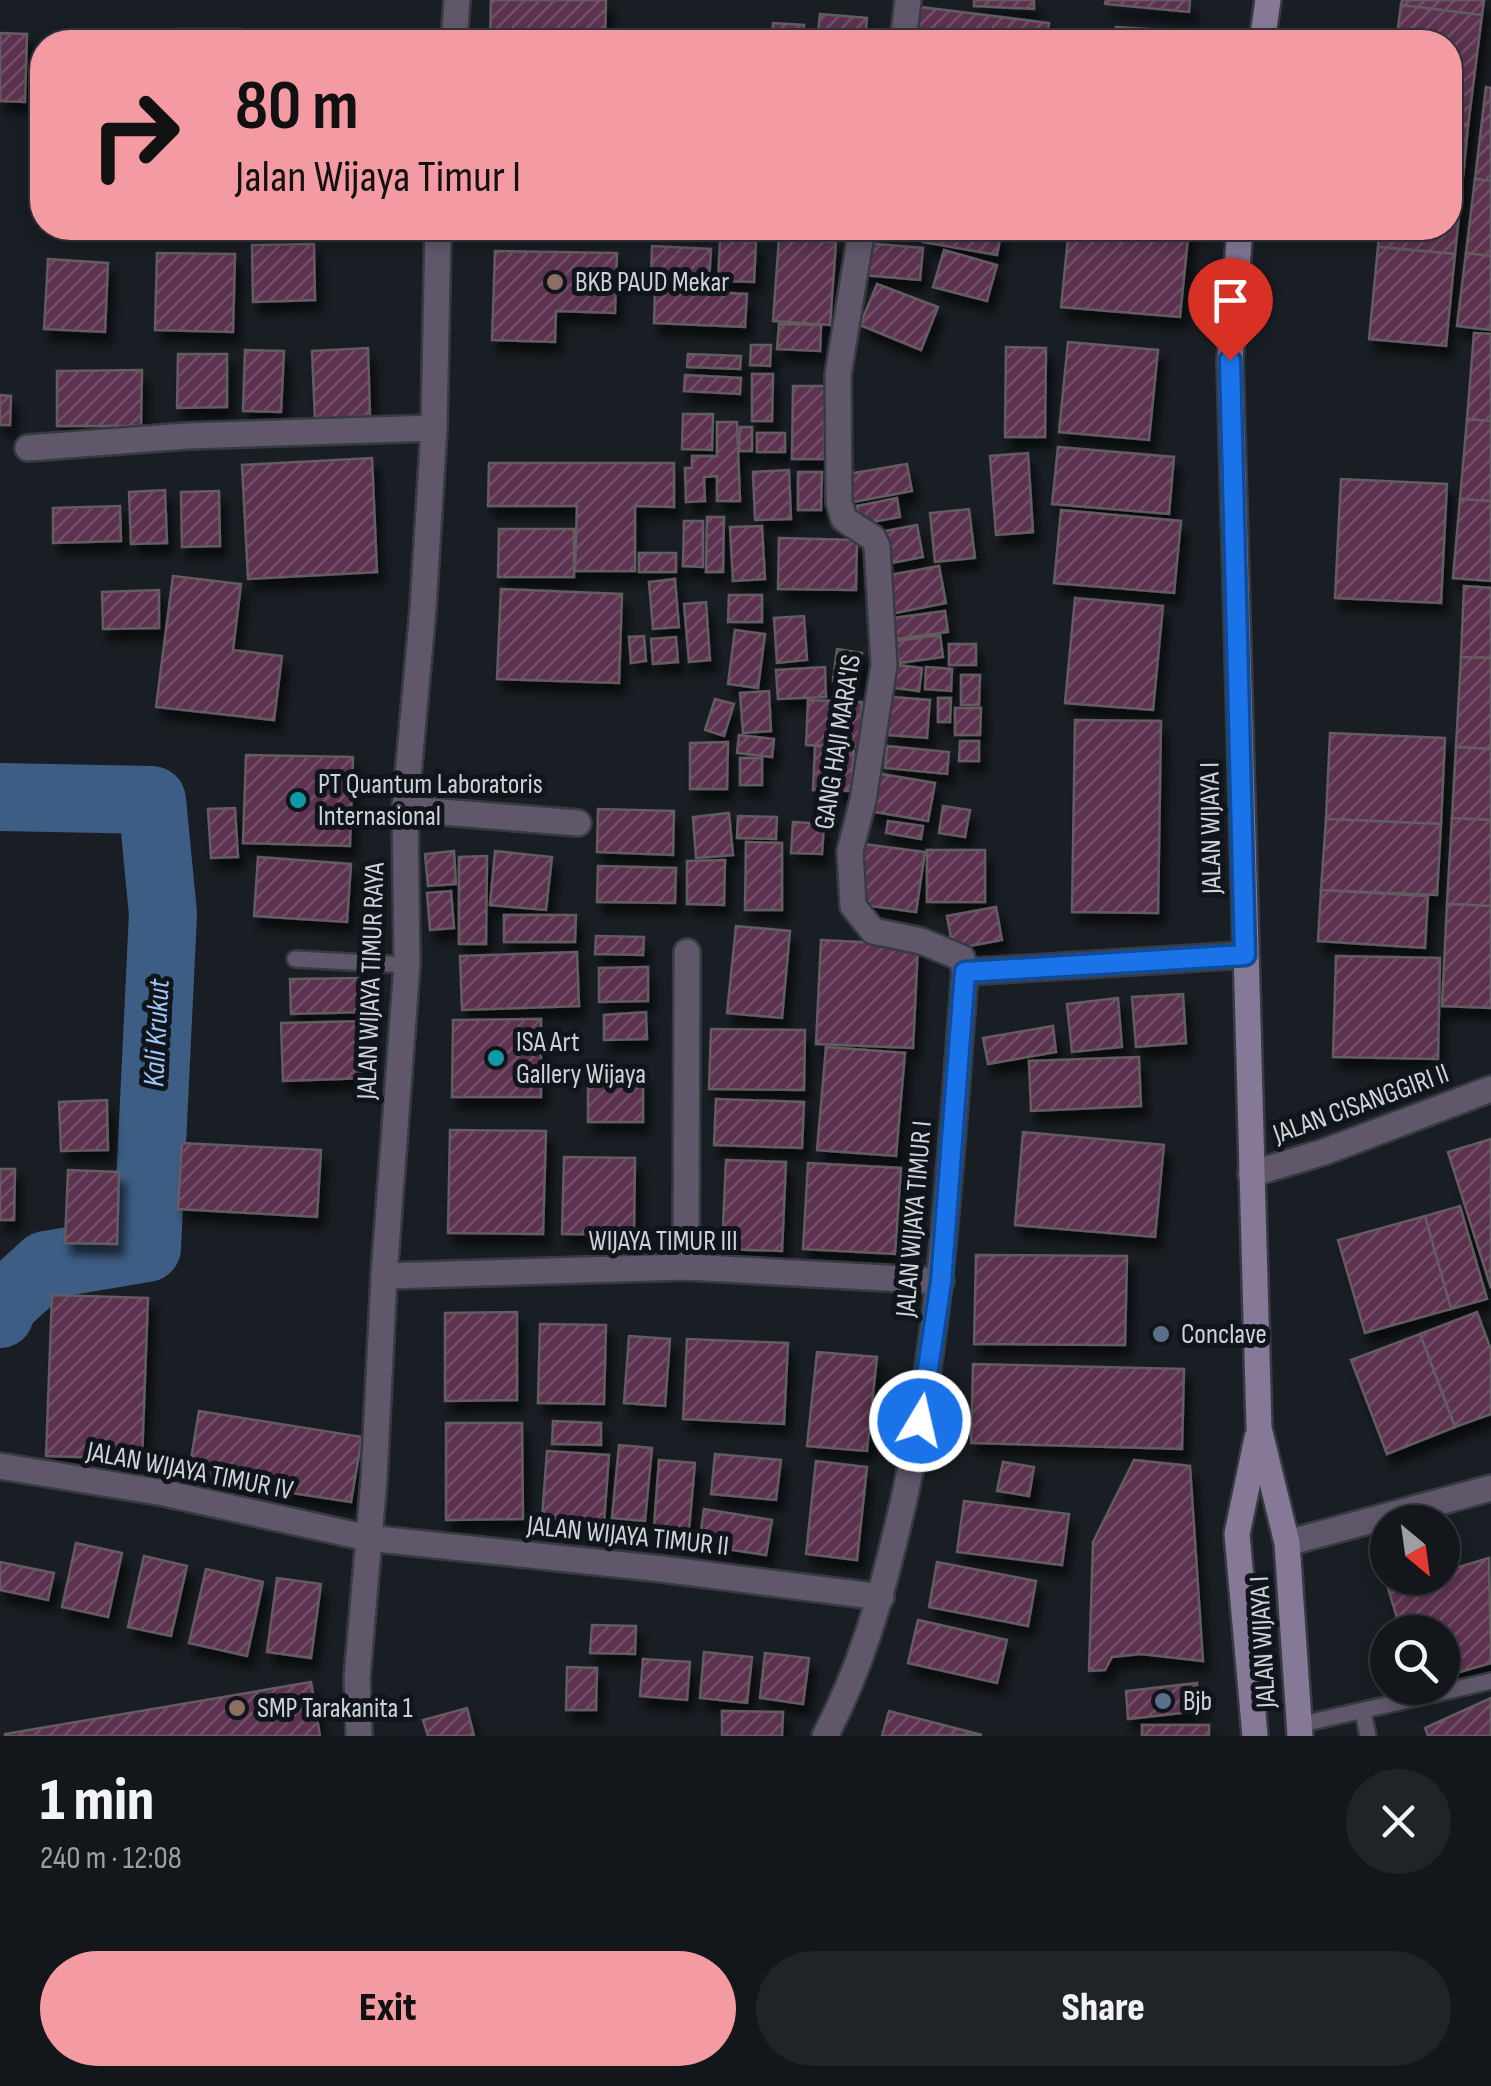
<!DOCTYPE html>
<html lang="en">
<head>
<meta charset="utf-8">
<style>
  :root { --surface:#13161b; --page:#202328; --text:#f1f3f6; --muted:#9d9fa3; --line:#32353a; --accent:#f49aa2 }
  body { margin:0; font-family:"Sofia Sans Condensed",sans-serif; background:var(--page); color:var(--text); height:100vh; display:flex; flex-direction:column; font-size:38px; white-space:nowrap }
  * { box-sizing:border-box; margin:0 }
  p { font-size:32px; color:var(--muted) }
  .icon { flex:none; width:55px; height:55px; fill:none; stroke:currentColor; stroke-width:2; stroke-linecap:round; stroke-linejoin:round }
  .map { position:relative; height:1736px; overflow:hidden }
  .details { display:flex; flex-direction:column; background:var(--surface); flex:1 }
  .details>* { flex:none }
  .top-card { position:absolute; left:30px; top:30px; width:1432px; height:210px; border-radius:40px; box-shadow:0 5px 15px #0003,0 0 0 2px var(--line); background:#f49aa2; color:#111; overflow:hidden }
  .needle { width:65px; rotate:151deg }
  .buttons { position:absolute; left:1370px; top:1505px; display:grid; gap:20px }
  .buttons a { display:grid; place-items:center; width:90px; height:90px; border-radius:50%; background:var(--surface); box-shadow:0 5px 15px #0003,0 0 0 2px var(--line); font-size:50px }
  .pin { position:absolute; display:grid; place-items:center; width:85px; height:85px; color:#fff; margin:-102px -42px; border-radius:50% 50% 50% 0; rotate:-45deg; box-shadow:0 0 10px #0007 }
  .pin .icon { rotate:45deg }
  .me { position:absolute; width:110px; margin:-55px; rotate:9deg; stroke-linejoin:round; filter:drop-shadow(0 0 8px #0008) }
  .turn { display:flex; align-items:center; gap:35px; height:210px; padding:0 40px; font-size:45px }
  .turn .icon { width:130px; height:130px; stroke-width:2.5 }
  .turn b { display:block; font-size:70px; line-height:85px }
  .round { display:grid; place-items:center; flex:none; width:105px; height:105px; border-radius:52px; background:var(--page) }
  .summary { display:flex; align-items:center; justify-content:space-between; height:170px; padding:0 40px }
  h1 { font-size:60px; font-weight:800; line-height:75px }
  .action { display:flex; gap:20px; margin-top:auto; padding:20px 40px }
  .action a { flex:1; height:115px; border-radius:60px; background:var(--accent); color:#111; font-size:40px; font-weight:800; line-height:115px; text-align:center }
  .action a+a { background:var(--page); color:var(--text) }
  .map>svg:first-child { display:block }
</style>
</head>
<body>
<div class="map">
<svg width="1491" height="1736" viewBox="0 0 1491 1736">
  <defs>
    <pattern id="building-hatch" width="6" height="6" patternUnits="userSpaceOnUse" patternTransform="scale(2.5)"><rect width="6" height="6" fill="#5c3250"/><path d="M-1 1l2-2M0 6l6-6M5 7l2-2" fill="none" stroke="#724f68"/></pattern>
    <filter id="shadow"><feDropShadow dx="6" dy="11" stdDeviation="5" flood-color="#0009"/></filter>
  </defs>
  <rect width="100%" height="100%" fill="#191e24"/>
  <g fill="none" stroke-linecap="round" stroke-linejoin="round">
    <path stroke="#3e5d84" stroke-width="68" d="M0 797 152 800 163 914 147 1248 46 1265 3 1304 0 1314"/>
  </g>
  <g fill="url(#building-hatch)" stroke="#645b61" stroke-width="2.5" filter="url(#shadow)">
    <path d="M491 0H606L605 42H490Z"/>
    <path d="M974 0H1034V9L974 6Z"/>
    <path d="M1106 0H1190L1189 12 1105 4Z"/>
    <path d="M1402 0H1484L1482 15 1401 5Z"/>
    <path d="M1401 5 1482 15 1468 126 1450 124V42H1396Z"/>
    <path d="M921 7 1049 23 1046 42H916Z"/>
    <path d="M820 14 867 18 865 42H817Z"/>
    <path d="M773 23 804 25 803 42H772Z"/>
    <path d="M1116 27 1195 32 1194 42H1115Z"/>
    <rect x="177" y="29" width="65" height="13"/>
    <path d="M318 32 382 38 381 42H317Z"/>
    <path d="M0 33 27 34 25 102 0 101Z"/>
    <path d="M1486 87 1491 88V181L1475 179Z"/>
    <path d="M1450 124 1468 126 1464 167 1450 166Z"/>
    <path d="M1450 166 1464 167 1455 254 1378 247 1380 228H1450Z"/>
    <path d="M1475 179 1491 181V256L1466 253Z"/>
    <path d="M926 228H962L1001 234 997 255 923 242Z"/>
    <path d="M1069 228H1189L1180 317 1061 307Z"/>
    <path d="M779 238 836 242 830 325 773 321Z"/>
    <path d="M720 240 756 242 754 282 718 281Z"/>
    <path d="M866 243 923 248 920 280 863 275Z"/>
    <path d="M314 244 315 300 253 302 252 245Z"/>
    <path d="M652 246 711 249 709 282 651 280Z"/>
    <path d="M1378 247 1455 254 1446 346 1369 339Z"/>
    <path d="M944 250 997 265 987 301 933 287Z"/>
    <path d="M495 251 617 253 615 313 556 311 555 342 492 340Z"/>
    <path d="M157 253 235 254 233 332 155 330Z"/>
    <path d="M1466 253 1491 256V330L1457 326Z"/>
    <path d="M48 259 108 263 105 332 44 329Z"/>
    <path d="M877 284 938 307 921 350 860 325Z"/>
    <path d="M655 289 747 294 745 327 654 323Z"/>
    <path d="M779 324 821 325 820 351 777 349Z"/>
    <path d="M1474 333 1491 334V421L1467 419Z"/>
    <path d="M1068 342 1158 350 1149 440 1059 432Z"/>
    <path d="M751 345H771L770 366 750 365Z"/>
    <path d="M1006 347 1046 348 1045 437H1005Z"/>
    <path d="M368 348 370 416 315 419 312 351Z"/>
    <path d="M245 350 284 351 281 412 243 411Z"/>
    <path d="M178 354H227V407L177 408Z"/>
    <path d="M688 354 741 356 740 369 687 367Z"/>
    <path d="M142 370 141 426H57V371Z"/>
    <path d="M752 374H773L772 421H752Z"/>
    <path d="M685 375 741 378 740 394 684 391Z"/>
    <path d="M793 386H825L824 459H792Z"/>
    <path d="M0 395 11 396 10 425H0Z"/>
    <path d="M683 414H713L712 450 682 449Z"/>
    <path d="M1467 419 1491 421V501L1460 499Z"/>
    <path d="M717 422H737L740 501H717V476L704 477 705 501 686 502 685 468H692V456H717Z"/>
    <path d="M740 427H752V451H739Z"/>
    <rect x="757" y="433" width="28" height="19"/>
    <path d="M1058 447 1174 457 1169 514 1052 504Z"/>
    <path d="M1028 453 1033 532 996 535 990 456Z"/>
    <path d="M372 458 377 572 248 579 242 465Z"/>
    <path d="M489 463H674V507L635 506V571H575L577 506H488Z"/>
    <path d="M907 464 912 491 853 502 848 474Z"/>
    <path d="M789 470 791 519 755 520 753 472Z"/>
    <path d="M798 472H822L821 510H798Z"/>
    <path d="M1341 479 1447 484 1441 603 1335 598Z"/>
    <path d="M165 490 167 543 131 544 129 492Z"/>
    <path d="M219 491 220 546 182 547 181 492Z"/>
    <path d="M897 498 900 517 860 524 857 506Z"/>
    <path d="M1460 499 1491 501V581L1453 578Z"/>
    <path d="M120 506 121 541 53 543V508Z"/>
    <path d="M969 509 975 558 935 562 930 513Z"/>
    <path d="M1061 510 1181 521 1174 593 1054 583Z"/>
    <path d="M707 517H724L723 572H706Z"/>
    <path d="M684 521H703V567L683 566Z"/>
    <path d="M917 525 923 557 886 564 880 532Z"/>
    <path d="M762 526 765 579 733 581 730 527Z"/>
    <path d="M499 529H574V577H498Z"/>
    <path d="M779 538 857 540 856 590 778 589Z"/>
    <rect x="639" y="553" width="37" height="19"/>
    <path d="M939 566 946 603 890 614 884 576Z"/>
    <path d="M173 576 241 584 233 650 282 656 274 720 156 707Z"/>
    <path d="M675 579 679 627 653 629 649 582Z"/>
    <path d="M1464 586 1491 588V658L1461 657Z"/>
    <path d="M501 589 622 594 619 683 497 679Z"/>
    <path d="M159 590V628L103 629 102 592Z"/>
    <path d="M729 595H762V622H728Z"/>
    <path d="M1075 598 1163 606 1153 710 1065 703Z"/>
    <path d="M706 602 710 660 689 662 684 604Z"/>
    <path d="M945 611 948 632 889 640 886 619Z"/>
    <path d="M804 616 807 660 777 663 774 618Z"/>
    <path d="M735 630 765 634 758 688 728 684Z"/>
    <path d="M940 635 943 657 899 663 896 641Z"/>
    <path d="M644 636 646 661 631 663 629 637Z"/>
    <path d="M676 637 678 662 653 664 651 639Z"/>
    <rect x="949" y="644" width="27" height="21"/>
    <path d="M837 649 862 653 858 684 833 681Z"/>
    <path d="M1461 657 1491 658V749L1456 747Z"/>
    <path d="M898 665 922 668 919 691 894 688Z"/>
    <path d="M825 667 826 697 778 699 776 670Z"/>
    <path d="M926 667 952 669 951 691 925 689Z"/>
    <path d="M961 675H980L979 705H961Z"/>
    <path d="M769 691 771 731 743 733 740 693Z"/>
    <path d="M891 697 930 700 927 738 888 735Z"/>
    <path d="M938 698H951L950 722H938Z"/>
    <path d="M715 699 734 704 724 736 705 730Z"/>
    <path d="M808 700 862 702 860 747 806 745Z"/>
    <path d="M955 708H981L980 735H955Z"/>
    <path d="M1075 720 1161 721 1158 913 1072 912Z"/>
    <path d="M1330 733 1445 738 1441 824 1326 819Z"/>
    <path d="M739 735 774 739 772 757 737 753Z"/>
    <path d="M960 741H979V761H959Z"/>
    <path d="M728 742 727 789H690V743Z"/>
    <path d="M815 746 854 748 851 791 813 790Z"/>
    <path d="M887 746 949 752 947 774 885 768Z"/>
    <path d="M1456 747 1491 749V820L1452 818Z"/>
    <path d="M246 755 353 757 350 846 243 843Z"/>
    <rect x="740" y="758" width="22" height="27"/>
    <path d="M876 773 935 783 928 821 869 811Z"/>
    <path d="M943 806 970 810 965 837 939 833Z"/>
    <path d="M235 808 238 857 211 858 208 809Z"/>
    <path d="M598 809 674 811 673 855 597 852Z"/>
    <path d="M729 813 733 855 696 858 693 817Z"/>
    <path d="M738 816 777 817 776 839 737 838Z"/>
    <path d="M1452 818 1491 820V906L1447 904Z"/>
    <path d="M1326 819 1441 824 1437 895 1321 890Z"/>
    <path d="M888 821 923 826 921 839 886 833Z"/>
    <path d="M793 822 824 824 822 854 791 853Z"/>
    <path d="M746 842 782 843V910H745Z"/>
    <path d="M864 844 925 852 916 912 856 904Z"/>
    <rect x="927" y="850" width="58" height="52"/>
    <path d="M454 851 456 884 428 886 425 854Z"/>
    <path d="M495 851 552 857 546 910 490 905Z"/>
    <path d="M487 856 486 944H459V857Z"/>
    <path d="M258 857 351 864 347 922 254 916Z"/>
    <path d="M725 860 724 905 687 904V861Z"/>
    <path d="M598 866 676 868 675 903 597 902Z"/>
    <path d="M1321 890 1428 896 1425 948 1318 941Z"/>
    <path d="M451 891 454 928 430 930 427 893Z"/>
    <path d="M1447 904 1491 906V1008L1442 1006Z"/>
    <path d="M996 907 1002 940 953 949 947 916Z"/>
    <path d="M504 915H576L575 942H504Z"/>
    <path d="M736 926 790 931 782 1018 727 1013Z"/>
    <path d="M596 936 644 937 643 955 595 954Z"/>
    <path d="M821 940 918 945 913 1048 816 1044Z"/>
    <path d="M577 952 579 1006 462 1010 460 956Z"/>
    <path d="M1336 956 1440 958 1438 1059 1333 1057Z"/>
    <path d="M648 967V1001L599 1002V968Z"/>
    <path d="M366 978V1012L291 1014 290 979Z"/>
    <path d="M1183 994 1186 1043 1136 1047 1132 997Z"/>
    <path d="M1118 998 1122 1047 1072 1052 1067 1004Z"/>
    <path d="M646 1012 647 1039 604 1040V1015Z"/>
    <path d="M541 1019V1097H452L453 1020Z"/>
    <path d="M365 1021 366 1078 283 1081 281 1023Z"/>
    <path d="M1053 1026 1056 1052 988 1064 983 1038Z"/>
    <path d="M711 1029 805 1030 804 1090 709 1089Z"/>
    <path d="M826 1047 905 1053 896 1156 817 1150Z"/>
    <path d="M1139 1057 1141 1106 1031 1111 1029 1061Z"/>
    <rect x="588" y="1076" width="55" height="46"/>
    <path d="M716 1099 804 1102 802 1148 714 1145Z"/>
    <path d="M107 1100 108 1150 61 1151 59 1102Z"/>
    <path d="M450 1130 546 1131 543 1234 448 1233Z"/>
    <path d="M1023 1132 1164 1145 1155 1237 1015 1225Z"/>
    <path d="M1491 1139V1288L1448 1152Z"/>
    <path d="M182 1143 321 1150 317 1217 178 1209Z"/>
    <path d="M564 1157 635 1158 634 1235 562 1234Z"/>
    <path d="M726 1160 786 1162 782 1251 722 1249Z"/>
    <path d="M808 1163 901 1168 895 1254 803 1249Z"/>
    <path d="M0 1169H15L14 1220H0Z"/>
    <path d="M68 1170 119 1172 117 1244 65 1243Z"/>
    <path d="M1460 1206 1487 1299 1451 1309 1425 1216Z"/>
    <path d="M1425 1216 1451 1309 1365 1333 1338 1240Z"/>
    <path d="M976 1255 1127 1256 1125 1345 974 1344Z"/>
    <path d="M52 1295 148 1298 142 1459 46 1456Z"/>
    <path d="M517 1312V1400L445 1401V1313Z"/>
    <path d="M1477 1312 1491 1350V1414L1455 1427 1420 1334Z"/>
    <path d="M540 1324 606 1325 604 1404 538 1403Z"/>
    <path d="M1420 1334 1455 1427 1387 1454 1351 1360Z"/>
    <path d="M629 1336 670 1339 665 1406 624 1403Z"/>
    <path d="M687 1339 788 1343 784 1424 683 1419Z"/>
    <path d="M817 1352 877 1357 867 1451 807 1446Z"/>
    <path d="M973 1364 1184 1369 1182 1449 971 1443Z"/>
    <path d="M199 1411 362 1437 351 1502 188 1477Z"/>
    <path d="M553 1421 601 1423V1445L552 1444Z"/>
    <path d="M446 1423H522L523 1519 446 1520Z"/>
    <path d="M619 1445 652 1448 645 1521 612 1518Z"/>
    <path d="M547 1451 609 1455 604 1522 542 1518Z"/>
    <path d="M715 1454 781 1460 776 1500 711 1494Z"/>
    <path d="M659 1460 695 1463 689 1530 654 1527Z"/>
    <path d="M1134 1460 1190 1466 1203 1661 1141 1654 1112 1657 1105 1670 1089 1671 1093 1542Z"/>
    <path d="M816 1461 867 1467 857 1560 806 1554Z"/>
    <path d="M1003 1462 1034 1467 1029 1496 997 1491Z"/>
    <path d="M964 1501 1069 1514 1062 1565 957 1552Z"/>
    <path d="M704 1509 772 1520 766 1555 699 1545Z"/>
    <path d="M76 1543 122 1553 108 1617 62 1607Z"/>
    <path d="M144 1556 187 1566 171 1636 128 1627Z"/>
    <path d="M1489 1558 1491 1663 1442 1677V1632H1391L1389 1624 1398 1621 1388 1588 1424 1578H1442V1572Z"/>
    <path d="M0 1562 54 1573 48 1600 0 1590Z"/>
    <path d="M937 1562 1036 1581 1028 1626 929 1607Z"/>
    <path d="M206 1569 263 1582 247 1656 189 1643Z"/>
    <path d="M277 1578 321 1584 311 1658 267 1652Z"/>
    <path d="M918 1620 1007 1640 997 1683 908 1663Z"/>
    <path d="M592 1625 636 1626 635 1654 590 1653Z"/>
    <path d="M704 1652 752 1657 747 1703 700 1698Z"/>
    <path d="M765 1653 809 1658 803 1704 760 1698Z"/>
    <path d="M643 1659 690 1662 687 1700 640 1696Z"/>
    <path d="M567 1667 597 1668 596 1710H566Z"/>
    <path d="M311 1682 320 1736H5V1734Z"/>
    <path d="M1197 1683 1200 1711 1128 1719 1126 1691Z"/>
    <path d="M1491 1698V1736H1428L1425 1728Z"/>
    <path d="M467 1708 474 1736H428L423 1720Z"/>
    <path d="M722 1711 783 1712 782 1736H722Z"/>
    <path d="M889 1711 982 1735 882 1736Z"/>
    <rect x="1142" y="1725" width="67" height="11"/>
  </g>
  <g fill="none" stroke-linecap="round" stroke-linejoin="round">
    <defs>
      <g id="service">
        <path d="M295 959 407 965"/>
        <path d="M1363 1711 1368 1736"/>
        <path d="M1298 1725 1491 1681"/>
      </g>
      <g id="minor">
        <path d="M454 42 457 0"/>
        <path d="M903 42 908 0"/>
        <path d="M28 448 187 436 434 428"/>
        <path d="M405 809 578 823"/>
        <path d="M965 972 1245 955"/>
        <path d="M1251 1174 1324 1152 1491 1089"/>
        <path d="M686 1267 687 952"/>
        <path d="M384 1276 686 1267 941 1281"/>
        <path d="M0 1466 164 1493 368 1538 662 1569 881 1597"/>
        <path d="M1287 1543 1491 1488"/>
        <path d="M359 1736 357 1678 374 1479 384 1276 407 965 405 809 423 609 434 428 438 228"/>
        <path d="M825 1736C860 1670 880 1601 897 1529 942 1346 950 1159 965 972L962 958 921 941 873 931 853 906 850 851 863 800 884 665 877 546 873 538 844 519 839 502 838 375 862 228"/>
      </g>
      <g id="secondary">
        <path d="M1262 42 1268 0"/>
        <path d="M1240 228 1230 360 1259 1428 1287 1543 1300 1736"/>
        <path d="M1255 1736 1237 1534 1257 1438"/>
      </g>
    </defs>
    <use href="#service" stroke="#363b41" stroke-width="20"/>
    <use href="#minor" stroke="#363b41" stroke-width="30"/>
    <use href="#secondary" stroke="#363b41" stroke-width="30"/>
    <use href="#service" stroke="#60576b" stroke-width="15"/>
    <use href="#minor" stroke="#60576b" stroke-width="25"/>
    <use href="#secondary" stroke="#867897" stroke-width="25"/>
  </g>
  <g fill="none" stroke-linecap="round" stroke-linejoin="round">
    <defs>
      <path id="route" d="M920 1421 941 1282 965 972 1245 955 1230 360"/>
    </defs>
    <use href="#route" stroke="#114b97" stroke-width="25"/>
    <use href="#route" stroke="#1a73e8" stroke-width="18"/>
  </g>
  <g fill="#8d6e63" stroke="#10151b" stroke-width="4">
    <circle cx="555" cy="282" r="10"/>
    <circle cx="237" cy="1708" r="10"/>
  </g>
  <g fill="#0f9aa8" stroke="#10151b" stroke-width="4">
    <circle cx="298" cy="800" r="10"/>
    <circle cx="496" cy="1058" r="10"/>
  </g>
  <g fill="#5c6f8a" stroke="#10151b" stroke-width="4">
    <circle cx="1161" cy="1334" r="10"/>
    <circle cx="1163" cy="1701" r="10"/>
  </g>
  <g text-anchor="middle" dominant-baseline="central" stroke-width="10" stroke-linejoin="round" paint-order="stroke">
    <g font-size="28" fill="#cfd2d7" stroke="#10151b" text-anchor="start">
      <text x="575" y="282">BKB PAUD Mekar</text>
      <text x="318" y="784">PT Quantum Laboratoris<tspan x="318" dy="32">Internasional</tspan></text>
      <text x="516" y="1042">ISA Art<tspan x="516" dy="32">Gallery Wijaya</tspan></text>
      <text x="1181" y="1334">Conclave</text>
      <text x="1183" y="1701">Bjb</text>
      <text x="257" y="1708">SMP Tarakanita 1</text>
    </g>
    <g font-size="28" fill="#cfd2d7" stroke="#10151b">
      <text transform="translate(838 742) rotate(-81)">GANG HAJI MARA'IS</text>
      <text transform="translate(1211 828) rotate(-91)">JALAN WIJAYA I</text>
      <text transform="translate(371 981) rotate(-88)">JALAN WIJAYA TIMUR RAYA</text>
      <text transform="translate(1361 1104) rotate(-20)">JALAN CISANGGIRI II</text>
      <text transform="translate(914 1219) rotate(-85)">JALAN WIJAYA TIMUR I</text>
      <text x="663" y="1241">WIJAYA TIMUR III</text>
      <text transform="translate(190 1471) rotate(11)">JALAN WIJAYA TIMUR IV</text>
      <text transform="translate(628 1536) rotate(6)">JALAN WIJAYA TIMUR II</text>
      <text transform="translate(1263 1642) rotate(-93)">JALAN WIJAYA I</text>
    </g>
    <g font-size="30" font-style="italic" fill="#9fc6f8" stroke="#10151b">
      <text transform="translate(157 1033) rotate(-87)">Kali Krukut</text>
    </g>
  </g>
</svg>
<div class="buttons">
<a><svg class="needle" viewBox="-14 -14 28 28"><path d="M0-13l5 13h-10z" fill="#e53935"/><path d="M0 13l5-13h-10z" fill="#9d9fa3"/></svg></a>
<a><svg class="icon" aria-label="search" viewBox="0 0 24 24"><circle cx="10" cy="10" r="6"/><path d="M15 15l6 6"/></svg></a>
</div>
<div class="pin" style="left:1230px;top:360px;background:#d93025"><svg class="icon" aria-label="arrive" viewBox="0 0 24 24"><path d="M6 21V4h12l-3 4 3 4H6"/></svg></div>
<svg class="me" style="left:920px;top:1421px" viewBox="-20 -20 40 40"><circle r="17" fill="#1a73e8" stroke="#fff" stroke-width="3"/><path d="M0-11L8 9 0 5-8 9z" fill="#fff"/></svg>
<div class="top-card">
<div class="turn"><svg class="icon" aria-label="right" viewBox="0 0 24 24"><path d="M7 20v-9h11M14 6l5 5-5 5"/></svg><div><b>80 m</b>Jalan Wijaya Timur I</div></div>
</div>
</div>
<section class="details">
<div class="summary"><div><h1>1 min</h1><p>240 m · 12:08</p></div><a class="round"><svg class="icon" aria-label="close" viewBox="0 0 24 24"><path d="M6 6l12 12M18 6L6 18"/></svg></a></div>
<div class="action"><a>Exit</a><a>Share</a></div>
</section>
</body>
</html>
